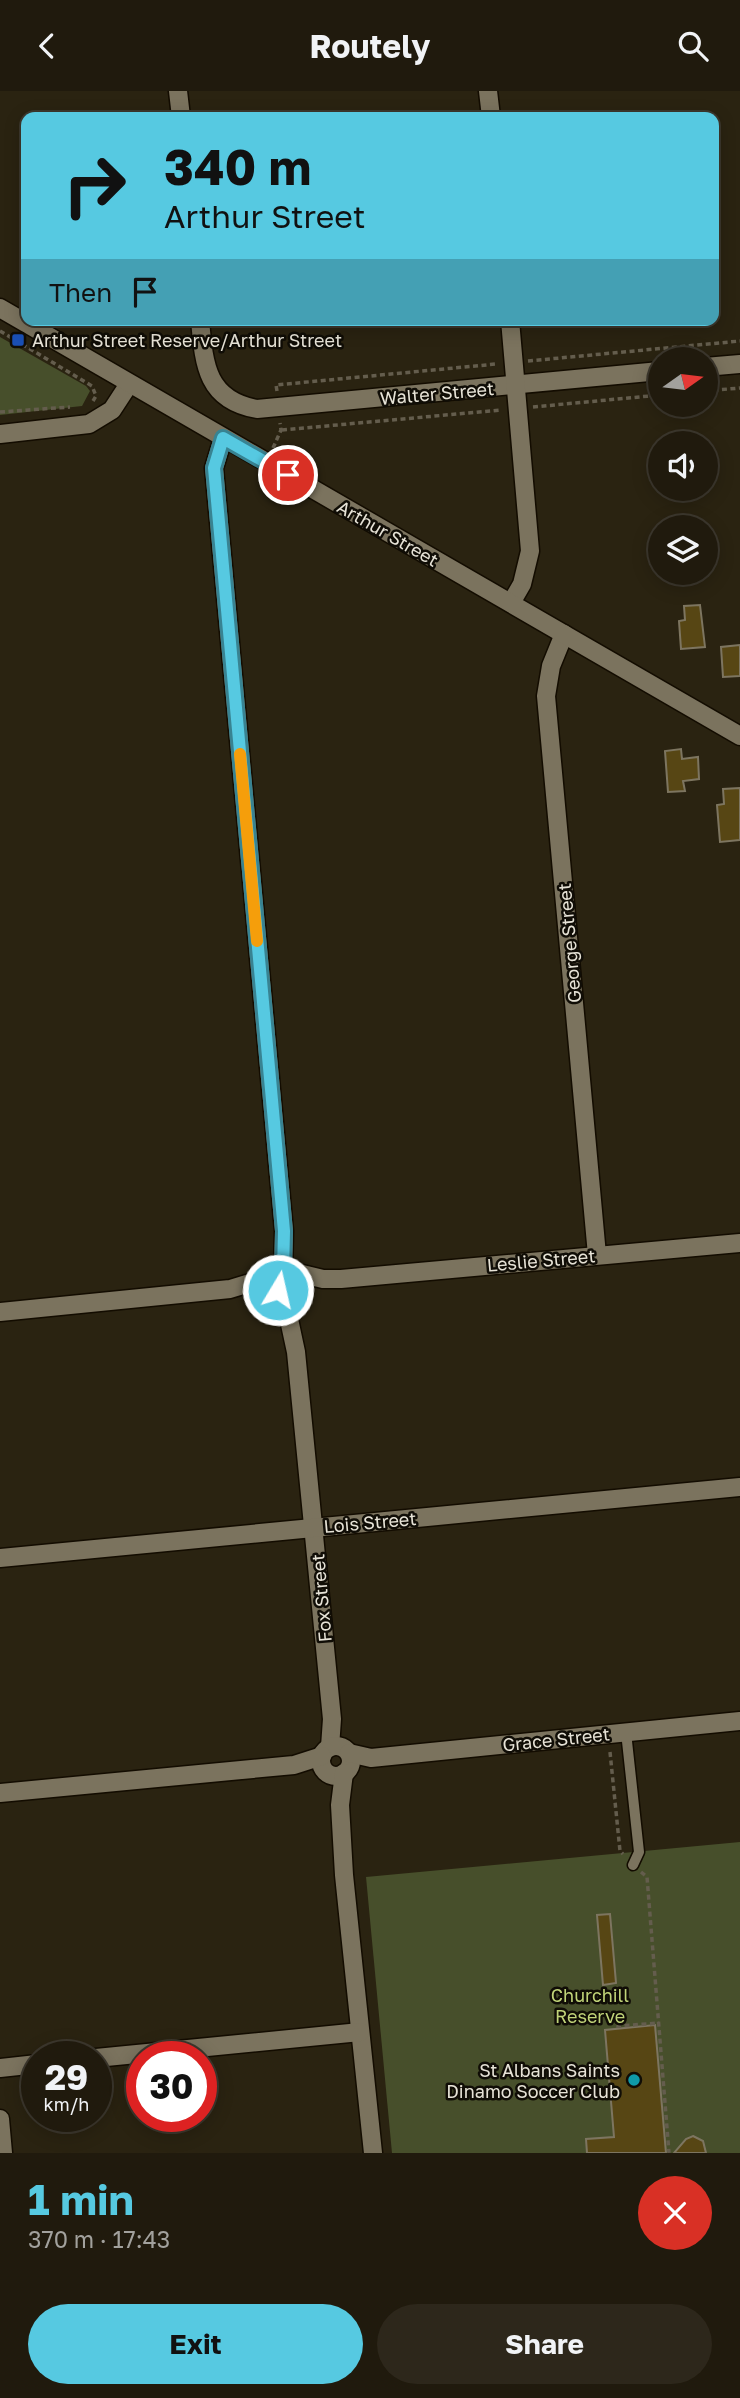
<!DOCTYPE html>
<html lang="en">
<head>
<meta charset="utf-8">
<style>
  :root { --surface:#201a0d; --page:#2d271b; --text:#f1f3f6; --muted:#a2a19d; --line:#3d382e; --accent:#56c9e1 }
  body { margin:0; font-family:"Golos Text",sans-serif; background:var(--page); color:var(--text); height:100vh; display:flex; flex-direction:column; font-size:26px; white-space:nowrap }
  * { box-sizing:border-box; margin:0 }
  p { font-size:23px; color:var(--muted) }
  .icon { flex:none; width:38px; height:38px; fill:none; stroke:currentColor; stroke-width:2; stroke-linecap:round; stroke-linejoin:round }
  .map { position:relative; height:2062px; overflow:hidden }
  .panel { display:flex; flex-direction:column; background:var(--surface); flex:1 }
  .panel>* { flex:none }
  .top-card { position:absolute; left:21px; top:21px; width:698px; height:214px; border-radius:14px; box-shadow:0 4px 18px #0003,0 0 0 2px var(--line); background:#56c9e1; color:#111; overflow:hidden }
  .needle { width:46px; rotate:76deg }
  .controls { position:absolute; left:648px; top:256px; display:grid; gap:14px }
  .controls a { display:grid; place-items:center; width:70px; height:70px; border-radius:50%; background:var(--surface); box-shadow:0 4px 18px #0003,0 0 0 2px var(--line); font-size:35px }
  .speed { position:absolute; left:21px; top:1950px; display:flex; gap:14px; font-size:35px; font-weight:700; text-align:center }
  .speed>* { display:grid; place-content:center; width:91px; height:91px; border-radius:50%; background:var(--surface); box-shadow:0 4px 18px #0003,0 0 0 2px var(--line); line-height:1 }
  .speed small { font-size:18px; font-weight:400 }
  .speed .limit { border:10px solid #d22; background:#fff; color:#111 }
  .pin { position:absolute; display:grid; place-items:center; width:60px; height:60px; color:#fff; margin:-30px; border:4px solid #fff; border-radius:50%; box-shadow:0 2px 7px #0007 }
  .me { position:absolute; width:77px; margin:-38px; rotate:9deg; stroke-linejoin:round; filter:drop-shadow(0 0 5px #0008) }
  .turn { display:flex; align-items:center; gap:24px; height:147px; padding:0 28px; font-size:32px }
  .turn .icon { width:91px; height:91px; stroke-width:2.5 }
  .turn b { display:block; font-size:49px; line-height:60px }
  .then { display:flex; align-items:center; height:66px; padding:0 28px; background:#0003; gap:14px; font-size:26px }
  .round { display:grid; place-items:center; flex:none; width:74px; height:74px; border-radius:37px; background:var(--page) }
  .overview { display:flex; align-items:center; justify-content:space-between; height:119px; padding:0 28px }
  h1 { font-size:42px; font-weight:700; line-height:52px; color:var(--accent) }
  .action { display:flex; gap:14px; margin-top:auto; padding:14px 28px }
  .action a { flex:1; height:80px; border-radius:42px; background:var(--accent); color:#111; font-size:28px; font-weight:700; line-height:80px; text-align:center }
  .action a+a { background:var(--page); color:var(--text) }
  header { display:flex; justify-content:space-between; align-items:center; height:91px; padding:0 28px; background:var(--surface); font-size:32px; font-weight:700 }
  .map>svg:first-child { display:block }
</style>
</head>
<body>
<header><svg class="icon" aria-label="back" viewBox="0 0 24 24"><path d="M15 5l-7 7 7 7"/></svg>Routely<svg class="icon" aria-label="search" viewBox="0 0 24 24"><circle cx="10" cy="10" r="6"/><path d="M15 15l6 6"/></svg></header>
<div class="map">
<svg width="740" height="2062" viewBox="0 0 740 2062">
  <rect width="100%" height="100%" fill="#2a2311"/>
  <g fill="#474f2b">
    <path d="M0 246 86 295 90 300 82 315 0 324Z"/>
    <path d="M740 1751V2062H392L366 1786Z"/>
  </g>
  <g fill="#574614" stroke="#7d7560" stroke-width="2">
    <path d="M700 514 705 556 681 558 679 530 685 529 684 515Z"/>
    <path d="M740 554V585L723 586 721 556Z"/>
    <path d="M681 658 682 668 698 666 699 688 683 690 685 700 668 701 665 660Z"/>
    <path d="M740 697V749L720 751 717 714 724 713 723 698Z"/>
    <path d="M610 1823 616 1892 603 1894 597 1824Z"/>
    <path d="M655 1934 666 2062H587L586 2048 614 2046 605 1939Z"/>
    <path d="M693 2045 703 2050 706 2062H674L686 2048Z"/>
  </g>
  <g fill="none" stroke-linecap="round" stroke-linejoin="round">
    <defs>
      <path id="service" d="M626 1641 639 1761 633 1774"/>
      <g id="minor">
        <path d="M178 0 181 26"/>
        <path d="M488 0 491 26"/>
        <path d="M200 229C204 273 206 309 257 318L660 280"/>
        <path d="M510 229 530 460 522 493 511 512"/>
        <path d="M705 276 740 273"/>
        <path d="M0 343 89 333 112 319 129 293"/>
        <path d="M223 347 214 377 284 1140 283 1180"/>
        <path d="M564 543 551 575 546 605 597 1164"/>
        <circle cx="289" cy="1193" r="13"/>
        <path d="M298 1182 323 1188H341L740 1152"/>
        <path d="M284 1205 296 1261 332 1628 330 1656"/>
        <path d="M0 1221 230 1198 280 1183"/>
        <path d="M0 1467 740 1396"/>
        <circle cx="336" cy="1670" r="15"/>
        <path d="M349 1662 371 1667 740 1630"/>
        <path d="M344 1682 340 1714 344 1784 373 2062"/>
        <path d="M0 1702 294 1674 322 1665"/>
        <path d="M96 1967 360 1941"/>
        <path d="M0 1977 37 1973"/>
        <path d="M0 2028 3 2062"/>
      </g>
      <path id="tertiary" d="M0 217 740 645"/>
    </defs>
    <use href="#service" stroke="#130c00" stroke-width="13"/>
    <use href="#minor" stroke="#130c00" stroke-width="21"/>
    <use href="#tertiary" stroke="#130c00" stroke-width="21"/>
    <g stroke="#645d4d" stroke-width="3.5" stroke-dasharray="5 3.5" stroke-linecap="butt">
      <path d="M0 240 92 295 96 305 93 310"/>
      <path d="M528 270 740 250"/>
      <path d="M277 300 276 294 496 273"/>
      <path d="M705 300 740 297"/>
      <path d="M533 316 660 304"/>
      <path d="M0 321 70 316"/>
      <path d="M282 339 501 319"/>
      <path d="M273 357 281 339 280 332"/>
      <path d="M610 1661 620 1760 623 1763"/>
      <path d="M641 1781 647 1786 669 2062"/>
      <path d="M618 1937V1935L659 1932"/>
    </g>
    <use href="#service" stroke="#7b735e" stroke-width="10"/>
    <use href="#minor" stroke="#7b735e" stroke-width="18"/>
    <use href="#tertiary" stroke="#7b735e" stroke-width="18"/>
  </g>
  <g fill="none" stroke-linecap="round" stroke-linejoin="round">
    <defs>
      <path id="route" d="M278 1199 276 1190 283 1180 284 1140 214 377 223 347 288 384"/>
    </defs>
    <use href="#route" stroke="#388392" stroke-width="18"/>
    <use href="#route" stroke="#56c9e1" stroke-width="12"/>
    <path stroke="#f59e0b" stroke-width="12" d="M240 663 257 850"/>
  </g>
  <rect fill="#1a4fb4" stroke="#100d06" stroke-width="2.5" x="11" y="242" width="14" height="14" rx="3.5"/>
  <circle fill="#0f9aa8" stroke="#100d06" stroke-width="2.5" cx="634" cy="1989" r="7"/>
  <g text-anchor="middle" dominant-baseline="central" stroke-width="5" stroke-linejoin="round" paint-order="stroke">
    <g font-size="18" fill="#e7e3d7" stroke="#100d06" text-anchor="start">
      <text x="32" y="249">Arthur Street Reserve/Arthur Street</text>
      <text x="620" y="1979" text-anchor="end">St Albans Saints<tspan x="620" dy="21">Dinamo Soccer Club</tspan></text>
    </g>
    <g font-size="18" fill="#e7e3d7" stroke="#100d06">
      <text transform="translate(437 302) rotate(-5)">Walter Street</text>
      <text transform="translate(388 442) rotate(30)">Arthur Street</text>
      <text transform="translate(569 852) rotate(-95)">George Street</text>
      <text transform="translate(541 1169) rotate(-5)">Leslie Street</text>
      <text transform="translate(370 1431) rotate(-5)">Lois Street</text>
      <text transform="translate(321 1507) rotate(-95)">Fox Street</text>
      <text transform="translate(556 1648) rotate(-6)">Grace Street</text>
    </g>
    <g font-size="18" fill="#c1d479" stroke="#100d06">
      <text x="590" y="1904">Churchill<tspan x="590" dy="21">Reserve</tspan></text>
    </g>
  </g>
</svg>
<div class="controls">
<a><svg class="needle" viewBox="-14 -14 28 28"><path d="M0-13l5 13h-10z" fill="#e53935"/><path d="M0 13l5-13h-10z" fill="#a2a19d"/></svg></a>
<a><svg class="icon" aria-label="sound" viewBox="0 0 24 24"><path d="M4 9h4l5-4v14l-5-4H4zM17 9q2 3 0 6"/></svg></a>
<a><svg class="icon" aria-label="layers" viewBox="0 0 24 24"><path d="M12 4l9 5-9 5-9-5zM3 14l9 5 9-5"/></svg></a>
</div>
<div class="speed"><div>29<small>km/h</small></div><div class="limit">30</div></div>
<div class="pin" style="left:288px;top:384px;background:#d93025"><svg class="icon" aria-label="arrive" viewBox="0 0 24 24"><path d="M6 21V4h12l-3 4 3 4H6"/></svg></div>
<svg class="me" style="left:278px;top:1199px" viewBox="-20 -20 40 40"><circle r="17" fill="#56c9e1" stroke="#fff" stroke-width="3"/><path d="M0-11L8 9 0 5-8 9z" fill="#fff"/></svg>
<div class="top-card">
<div class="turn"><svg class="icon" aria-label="right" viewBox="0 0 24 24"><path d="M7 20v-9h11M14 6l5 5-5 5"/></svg><div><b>340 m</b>Arthur Street</div></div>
<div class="then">Then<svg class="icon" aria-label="arrive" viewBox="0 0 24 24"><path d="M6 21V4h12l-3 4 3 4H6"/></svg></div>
</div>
</div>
<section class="panel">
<div class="overview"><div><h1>1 min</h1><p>370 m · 17:43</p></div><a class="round" style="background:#d93025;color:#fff"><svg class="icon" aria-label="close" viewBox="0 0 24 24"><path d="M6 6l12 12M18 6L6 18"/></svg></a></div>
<div class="action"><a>Exit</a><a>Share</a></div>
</section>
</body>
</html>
